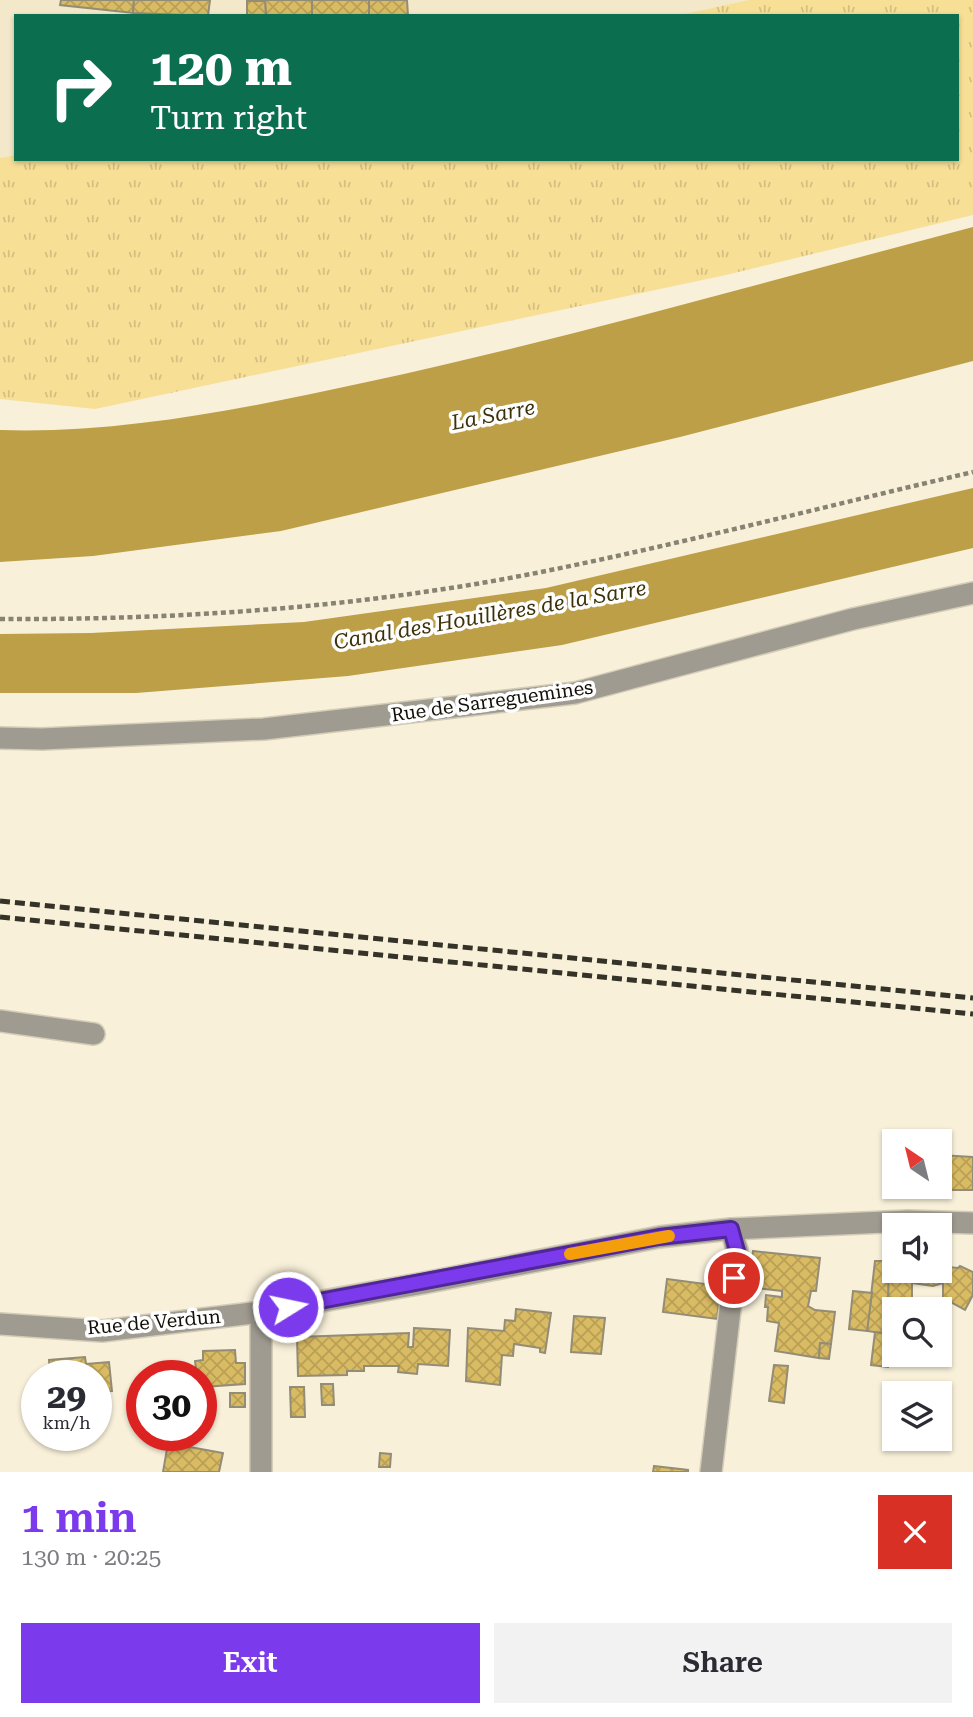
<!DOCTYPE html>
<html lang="en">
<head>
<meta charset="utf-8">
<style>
  :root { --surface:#fff; --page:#f2f2f3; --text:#2b2b33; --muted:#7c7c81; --accent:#7c3aed }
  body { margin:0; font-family:"Roboto Serif",serif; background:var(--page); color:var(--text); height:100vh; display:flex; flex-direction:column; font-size:26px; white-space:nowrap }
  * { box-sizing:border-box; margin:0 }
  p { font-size:23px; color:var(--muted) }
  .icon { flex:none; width:38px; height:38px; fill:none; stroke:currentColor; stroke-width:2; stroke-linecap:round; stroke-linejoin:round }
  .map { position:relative; height:1472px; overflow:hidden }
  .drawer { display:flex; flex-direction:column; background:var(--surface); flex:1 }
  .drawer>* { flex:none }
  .banner { position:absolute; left:14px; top:14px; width:945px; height:147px; border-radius:0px; box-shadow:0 2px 5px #0004; background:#0b6e4f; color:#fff; overflow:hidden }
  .needle { width:46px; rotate:325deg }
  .controls { position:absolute; left:882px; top:1129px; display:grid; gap:14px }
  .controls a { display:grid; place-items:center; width:70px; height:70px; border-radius:0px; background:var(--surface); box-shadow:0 2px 5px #0004; font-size:35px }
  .speed { position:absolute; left:21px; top:1360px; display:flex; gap:14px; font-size:35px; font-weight:700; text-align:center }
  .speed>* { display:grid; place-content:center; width:91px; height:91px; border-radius:50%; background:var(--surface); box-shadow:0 2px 5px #0004; line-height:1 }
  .speed small { font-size:18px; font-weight:400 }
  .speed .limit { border:10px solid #d22; background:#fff; color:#111 }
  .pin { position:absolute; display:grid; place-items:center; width:60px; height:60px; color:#fff; margin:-30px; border:4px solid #fff; border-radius:50%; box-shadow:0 2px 7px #0007 }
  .me { position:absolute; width:77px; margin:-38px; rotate:80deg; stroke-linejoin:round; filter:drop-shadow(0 0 5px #0008) }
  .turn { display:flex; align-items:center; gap:24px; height:147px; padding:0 21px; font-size:32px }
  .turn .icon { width:91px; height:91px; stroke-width:2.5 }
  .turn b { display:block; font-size:49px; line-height:60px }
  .round { display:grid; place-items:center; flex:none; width:74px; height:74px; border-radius:0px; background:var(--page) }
  .overview { display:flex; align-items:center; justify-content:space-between; height:119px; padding:0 21px }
  h1 { font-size:42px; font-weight:600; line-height:52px; color:var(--accent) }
  .action { display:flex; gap:14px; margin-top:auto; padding:14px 21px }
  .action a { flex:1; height:80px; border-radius:0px; background:var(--accent); color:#fff; font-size:28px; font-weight:600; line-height:80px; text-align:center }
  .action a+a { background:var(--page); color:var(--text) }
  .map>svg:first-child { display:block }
</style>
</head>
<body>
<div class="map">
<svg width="973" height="1472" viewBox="0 0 973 1472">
  <defs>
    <pattern id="grass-tufts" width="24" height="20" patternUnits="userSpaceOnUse" patternTransform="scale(1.75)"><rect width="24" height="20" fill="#f8df96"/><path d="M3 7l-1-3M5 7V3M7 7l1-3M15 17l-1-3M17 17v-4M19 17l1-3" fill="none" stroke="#d4be80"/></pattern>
    <pattern id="building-cross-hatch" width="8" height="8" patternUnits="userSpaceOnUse" patternTransform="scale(1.75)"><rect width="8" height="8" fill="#d9bb64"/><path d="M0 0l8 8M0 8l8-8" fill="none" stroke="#b9a055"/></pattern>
  </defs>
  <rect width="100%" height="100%" fill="#f8f0d9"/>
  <path fill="#f3e8c9" d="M0 0H749L675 16H16V155L0 158Z"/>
  <path fill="url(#grass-tufts)" d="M749 0H973V215L726 275 95 409 0 399V158L16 155V159H957V16H675Z"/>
  <g fill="#bc9f47">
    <path d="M973 227V361L680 437 281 531 93 556 0 562V430C122 434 248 408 367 382 571 338 771 280 973 227Z"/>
    <path d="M973 488V548L562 645 348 676 136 693H0V634L91 633 304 622 546 588Z"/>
  </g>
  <g fill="url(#building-cross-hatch)" stroke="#938c76" stroke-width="2">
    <path d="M61 0H134L133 13 60 5Z"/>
    <path d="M134 0H210L208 16 133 13Z"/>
    <path d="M265 0H312V16H266Z"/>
    <rect x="312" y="0" width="57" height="16"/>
    <path d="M369 0H407L408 16H369Z"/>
    <path d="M247 1H265L266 16H247Z"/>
    <path d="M940 1155 973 1157V1190H932L933 1186H940Z"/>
    <path d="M753 1251 820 1258 816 1291H811L808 1306 815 1310 835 1312 831 1344 820 1343 819 1358 775 1351 779 1323 767 1321 768 1307H765L766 1295 782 1297V1291L748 1287Z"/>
    <path d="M875 1261H889L888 1334 867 1331Z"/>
    <path d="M889 1261 894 1262V1270H940V1266L958 1268 960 1266 973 1272V1295L965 1310 943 1298V1283L933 1286 912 1283V1306L888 1309Z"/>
    <path d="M667 1279 721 1286 717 1319 663 1312Z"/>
    <path d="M853 1291 872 1293 867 1331 849 1329Z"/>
    <path d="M516 1309 551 1313 545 1353 540 1352V1348L514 1344 513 1356 502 1355 500 1385 466 1381 468 1328 504 1331 505 1320 515 1321Z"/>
    <path d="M574 1316 605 1318 601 1354 571 1352Z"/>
    <path d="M414 1328 450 1330 448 1366 418 1364 417 1374 398 1372 399 1366H364V1371H347V1375L298 1376 297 1337 409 1333 408 1347H413Z"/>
    <path d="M875 1332 891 1335 888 1367 871 1365Z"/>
    <path d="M820 1343 831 1344 829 1359 819 1358Z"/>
    <path d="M235 1350 236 1363H245V1384L203 1387 201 1391V1376H197L195 1361 203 1360V1351Z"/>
    <path d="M85 1357 86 1364 109 1362 112 1391 96 1392V1376H50L49 1360Z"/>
    <path d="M774 1365 788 1366 784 1403 769 1401Z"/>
    <path d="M321 1384H333L334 1405H322Z"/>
    <path d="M290 1387H304L305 1417H291Z"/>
    <rect x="230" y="1393" width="15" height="14"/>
    <path d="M168 1443 223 1453 219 1472H163Z"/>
    <path d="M380 1453 391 1454 390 1467H379Z"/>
    <path d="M654 1466 688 1470V1472H653Z"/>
  </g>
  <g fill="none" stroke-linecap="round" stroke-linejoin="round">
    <defs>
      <g id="minor">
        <path d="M0 738 42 739 264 729 575 693 853 619 973 593"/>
        <path d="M0 1021 94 1034"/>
        <path d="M261 1312V1472"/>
        <path d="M0 1324 102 1331 261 1312 424 1283 659 1237 731 1229 908 1221 973 1223"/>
        <path d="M711 1472 737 1250 731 1229"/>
      </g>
    </defs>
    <use href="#minor" stroke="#d3ccb7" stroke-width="24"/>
    <path stroke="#888273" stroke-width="4.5" stroke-dasharray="5 3.5" stroke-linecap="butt" d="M0 619C182 620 368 607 546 571 689 542 831 505 973 472"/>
    <use href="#minor" stroke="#9f9b91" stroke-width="21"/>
    <g stroke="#353227" stroke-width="5" stroke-dasharray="10 5" stroke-linecap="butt">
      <path d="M0 901 973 998"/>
      <path d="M0 917 973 1014"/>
    </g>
  </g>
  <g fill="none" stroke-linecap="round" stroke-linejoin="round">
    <defs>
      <path id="route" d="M288 1307 659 1237 731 1229 737 1251 734 1278"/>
    </defs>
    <use href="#route" stroke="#51269a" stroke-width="18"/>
    <use href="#route" stroke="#7c3aed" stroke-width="12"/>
    <path stroke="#f59e0b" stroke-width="12" d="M570 1254 669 1236"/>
  </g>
  <g text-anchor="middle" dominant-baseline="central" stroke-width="7" stroke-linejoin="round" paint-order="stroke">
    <g font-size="19" fill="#120f07" stroke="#fefefe">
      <text transform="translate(492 701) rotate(-8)">Rue de Sarreguemines</text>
      <text transform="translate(154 1322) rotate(-5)">Rue de Verdun</text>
    </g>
    <g font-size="21" font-style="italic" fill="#3d3109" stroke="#fefefe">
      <text transform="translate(493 415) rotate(-11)">La Sarre</text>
      <text transform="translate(490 615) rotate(-10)">Canal des Houillères de la Sarre</text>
    </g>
  </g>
</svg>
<div class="controls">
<a><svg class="needle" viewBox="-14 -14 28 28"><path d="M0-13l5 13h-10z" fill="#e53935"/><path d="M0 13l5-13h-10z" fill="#7c7c81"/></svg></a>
<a><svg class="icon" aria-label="sound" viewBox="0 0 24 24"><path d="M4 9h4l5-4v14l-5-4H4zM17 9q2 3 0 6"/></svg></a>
<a><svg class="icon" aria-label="search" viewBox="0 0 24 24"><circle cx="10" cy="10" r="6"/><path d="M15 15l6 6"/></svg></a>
<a><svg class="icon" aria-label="layers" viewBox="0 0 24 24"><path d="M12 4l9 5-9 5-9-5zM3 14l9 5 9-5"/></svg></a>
</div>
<div class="speed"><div>29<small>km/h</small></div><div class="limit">30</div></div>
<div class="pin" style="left:734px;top:1278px;background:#d93025"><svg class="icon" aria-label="arrive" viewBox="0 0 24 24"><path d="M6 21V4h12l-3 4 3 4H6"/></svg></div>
<svg class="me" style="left:288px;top:1307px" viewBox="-20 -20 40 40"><circle r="17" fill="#7c3aed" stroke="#fff" stroke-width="3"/><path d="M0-11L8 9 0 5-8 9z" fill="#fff"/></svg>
<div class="banner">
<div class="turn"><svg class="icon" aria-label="right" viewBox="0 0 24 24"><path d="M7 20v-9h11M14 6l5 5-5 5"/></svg><div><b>120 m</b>Turn right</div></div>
</div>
</div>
<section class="drawer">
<div class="overview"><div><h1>1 min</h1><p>130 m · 20:25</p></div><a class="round" style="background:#d93025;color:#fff"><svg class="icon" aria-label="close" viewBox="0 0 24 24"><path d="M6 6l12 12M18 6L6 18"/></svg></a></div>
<div class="action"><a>Exit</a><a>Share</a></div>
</section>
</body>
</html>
